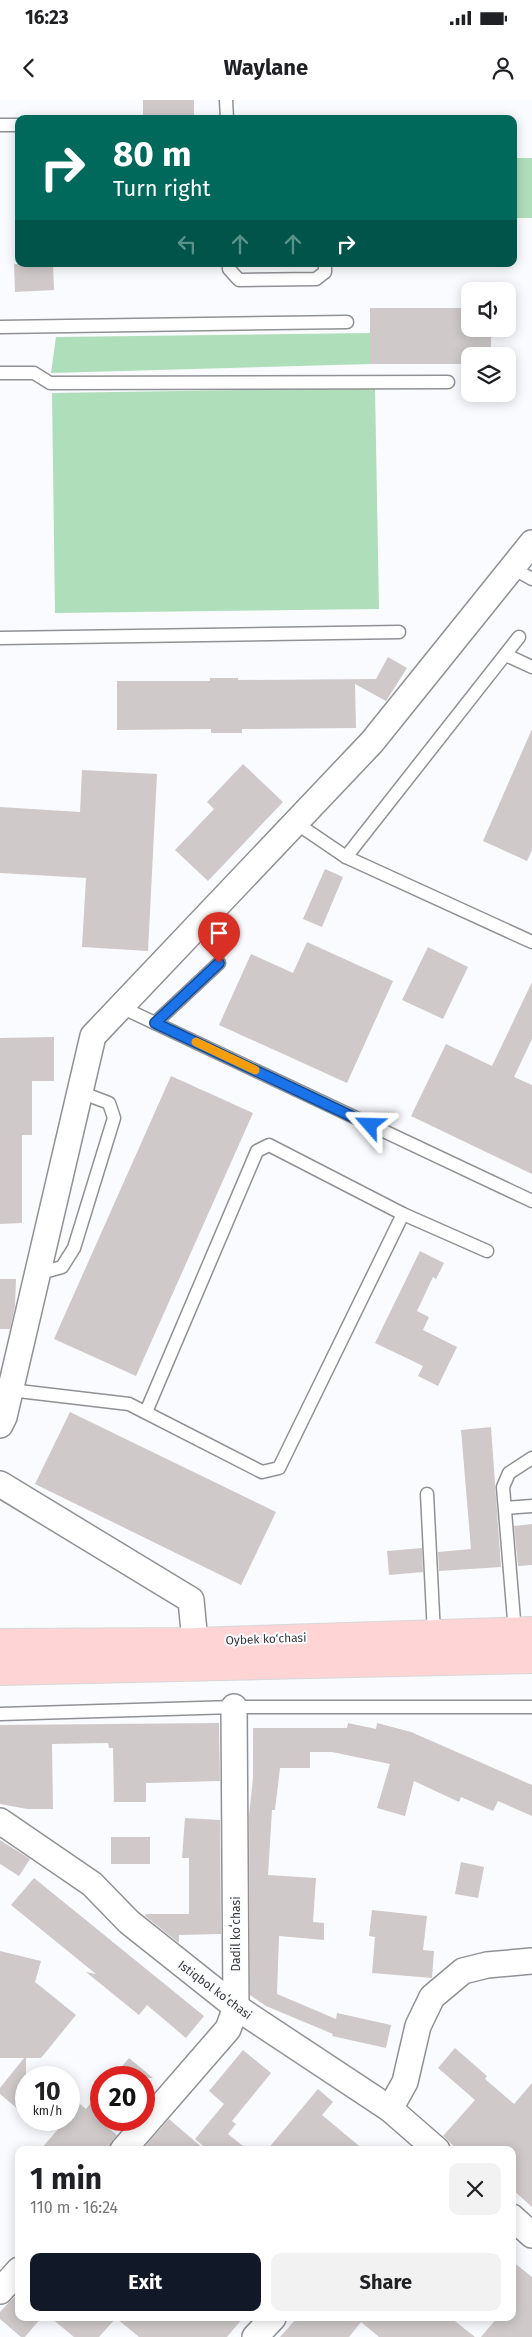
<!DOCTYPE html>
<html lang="en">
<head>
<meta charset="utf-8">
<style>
  :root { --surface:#fff; --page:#f2f2f2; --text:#202124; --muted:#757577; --accent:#111827 }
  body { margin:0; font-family:"Fira Sans",sans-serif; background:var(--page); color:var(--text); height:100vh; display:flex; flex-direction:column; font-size:19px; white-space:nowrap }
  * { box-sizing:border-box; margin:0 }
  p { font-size:16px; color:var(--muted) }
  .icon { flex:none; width:28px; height:28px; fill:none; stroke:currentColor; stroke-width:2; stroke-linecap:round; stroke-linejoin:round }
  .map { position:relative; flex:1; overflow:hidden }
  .details { position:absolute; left:15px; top:2046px; width:501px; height:175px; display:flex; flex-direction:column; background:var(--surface); border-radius:10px; box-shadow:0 2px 12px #0003 }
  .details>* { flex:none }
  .guide { position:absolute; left:15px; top:15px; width:502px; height:152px; border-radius:10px; box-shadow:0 2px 12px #0003; background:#00695c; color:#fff; overflow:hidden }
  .controls { position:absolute; left:461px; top:182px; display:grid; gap:10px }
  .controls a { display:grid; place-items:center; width:55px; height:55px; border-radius:10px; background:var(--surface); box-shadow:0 2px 12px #0003; font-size:25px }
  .speed { position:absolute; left:15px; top:1966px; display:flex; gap:10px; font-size:25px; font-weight:700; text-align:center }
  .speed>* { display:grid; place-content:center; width:65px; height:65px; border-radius:50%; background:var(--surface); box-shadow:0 2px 12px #0003; line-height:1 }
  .speed small { font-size:12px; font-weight:400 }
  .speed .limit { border:8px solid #d22; background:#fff; color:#111 }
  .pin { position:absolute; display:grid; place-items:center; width:42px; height:42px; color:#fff; margin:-51px -21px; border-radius:50% 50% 50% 0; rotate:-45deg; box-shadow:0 0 5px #0007 }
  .pin .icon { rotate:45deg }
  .me { position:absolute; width:55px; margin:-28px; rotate:295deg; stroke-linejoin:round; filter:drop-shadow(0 0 4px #0008) }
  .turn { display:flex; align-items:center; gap:18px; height:105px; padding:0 15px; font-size:22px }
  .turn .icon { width:65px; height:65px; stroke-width:2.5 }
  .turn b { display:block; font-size:35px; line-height:42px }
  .lanes { display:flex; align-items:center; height:48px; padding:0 15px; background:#0003; justify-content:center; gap:25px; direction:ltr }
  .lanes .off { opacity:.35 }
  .round { display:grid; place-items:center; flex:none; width:52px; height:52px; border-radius:10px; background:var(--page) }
  .head { display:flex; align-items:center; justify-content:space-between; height:85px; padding:0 15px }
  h1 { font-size:30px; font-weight:700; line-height:38px }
  .action { display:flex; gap:10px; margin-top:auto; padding:10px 15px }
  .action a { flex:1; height:58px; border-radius:10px; background:var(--accent); color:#fff; font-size:20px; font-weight:700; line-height:58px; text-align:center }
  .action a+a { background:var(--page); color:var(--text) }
  .status { display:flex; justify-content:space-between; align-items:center; height:35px; padding:0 25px; background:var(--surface); direction:ltr }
  .status svg { height:14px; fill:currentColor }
  header { display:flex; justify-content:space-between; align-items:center; height:65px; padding:0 15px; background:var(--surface); font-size:22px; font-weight:700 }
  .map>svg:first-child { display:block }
</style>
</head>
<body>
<div class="status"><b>16:23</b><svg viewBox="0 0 49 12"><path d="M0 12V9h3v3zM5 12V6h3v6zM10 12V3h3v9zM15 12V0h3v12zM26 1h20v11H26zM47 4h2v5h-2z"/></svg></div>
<header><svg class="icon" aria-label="back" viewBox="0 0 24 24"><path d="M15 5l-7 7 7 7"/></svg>Waylane<svg class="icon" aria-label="person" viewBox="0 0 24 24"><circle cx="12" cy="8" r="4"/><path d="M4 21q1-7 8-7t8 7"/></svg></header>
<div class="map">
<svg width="532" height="2237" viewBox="0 0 532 2237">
  <rect width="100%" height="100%" fill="#fafbff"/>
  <g fill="#afdeba">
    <rect x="514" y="58" width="18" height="60"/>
    <path d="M370 233V264L51 273 56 237Z"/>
    <path d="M375 288 379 509 55 513 52 293Z"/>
  </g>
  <g fill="#cfc9c9">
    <rect x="143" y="0" width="51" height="19"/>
    <path d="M14 164H53L54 190 15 192Z"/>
    <path d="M370 208H470V229H491V256H470V264H370Z"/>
    <path d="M388 557 407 568 386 601 355 584 356 628 242 629V633H211V629L117 630V581H210V578H238V580L376 579Z"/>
    <path d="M532 629V750L527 761 483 741Z"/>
    <path d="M243 664 283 702 208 781 175 750 214 709 207 702Z"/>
    <path d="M82 670 157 674 148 851 82 847 86 778 0 773V707L80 712Z"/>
    <path d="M325 769 343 777 322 827 303 819Z"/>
    <path d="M307 842 393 881 347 983 219 925 251 854 293 873Z"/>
    <path d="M428 847 468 867 443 919 402 900Z"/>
    <path d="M532 882V939L514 977 532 985V1074L411 1016 446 944 492 966Z"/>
    <path d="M54 937V981H32V1035H22V1123L0 1124V938Z"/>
    <path d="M171 976 253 1013 136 1276 54 1239Z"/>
    <path d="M420 1151 444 1163 436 1179 433 1177 417 1211 429 1217 423 1230 457 1247 438 1286 418 1276 423 1266 375 1243Z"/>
    <path d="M0 1179H16L15 1206 10 1229H0Z"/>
    <path d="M70 1312 276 1412 241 1485 35 1384Z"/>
    <path d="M491 1327 501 1467 439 1471 438 1452 471 1449 461 1330Z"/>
    <path d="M532 1424V1465L518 1466 514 1426Z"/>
    <path d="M422 1448 423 1472 389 1475 387 1451Z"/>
    <path d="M219 1623 220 1681 146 1683V1702H114L113 1648H109L108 1643 52 1644 53 1709H27L0 1704V1625Z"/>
    <path d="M348 1623 376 1629 377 1623 411 1632 532 1685V1716L498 1701 493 1711 461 1697 459 1702 414 1681 405 1716 377 1708 390 1664 332 1652H310V1668H280L275 1710H272L268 1775 316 1778 313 1822 324 1823V1840L279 1836 277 1894 336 1919 337 1913 391 1925 386 1948 332 1936 333 1934 266 1906 250 1895 249 1715 253 1678V1628H347Z"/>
    <path d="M185 1718 220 1720 221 1834 179 1835V1843L145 1816 146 1814H189V1758H182Z"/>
    <rect x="111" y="1737" width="39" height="27"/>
    <path d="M0 1740 30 1759 19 1776 0 1764Z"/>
    <path d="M461 1762 484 1767 478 1798 455 1794Z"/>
    <path d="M34 1778 204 1916 186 1938 147 1905 139 1915 86 1872 96 1874 11 1805Z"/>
    <path d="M372 1810 427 1816 423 1850 434 1851 432 1878 372 1873 375 1837 369 1836Z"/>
    <path d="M0 1851 41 1861 35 1882 76 1915 41 1958H26V2016L0 1994V1988L24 1958H0Z"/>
    <path d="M455 1948 487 1976 485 1979 514 2004 532 1983V2107L512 2089V2050H458L443 2036 475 2000 438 1968Z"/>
    <path d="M243 1950 271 1973 232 2021 236 2024 228 2034 248 2050H208L195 2039 224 2004 209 1991Z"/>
    <path d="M129 1958 153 1978H112Z"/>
    <path d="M318 1989 333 2002 322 2015 364 2050H267Z"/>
    <path d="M101 1990V2022L117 2035 112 2041 109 2050H40L66 2020H69V2017L80 2004 86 2009Z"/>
    <path d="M169 2019 205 2050H142Z"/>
    <path d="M512 2161 532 2177V2237H481L497 2218H512Z"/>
    <path d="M19 2192V2218H41L25 2237H21L0 2219V2212Z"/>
    <path d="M51 2218H116L99 2237H74Z"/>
    <path d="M116 2218H243L227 2237H139Z"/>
    <path d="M297 2218H451L475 2237H379L361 2222 349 2237H280Z"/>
  </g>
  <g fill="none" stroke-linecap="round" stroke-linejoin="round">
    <defs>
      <g id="service">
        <path d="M226 0 227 19"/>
        <path d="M0 25H19"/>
        <path d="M229 164V169L239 180 316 179 325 172V164"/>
        <path d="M0 227 347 222"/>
        <path d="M0 273H34L50 283 448 282"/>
        <path d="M512 468 532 479"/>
        <path d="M0 538 399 532"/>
        <path d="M506 555 532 567"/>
        <path d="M296 723 346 757 532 842"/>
        <path d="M346 757 519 537"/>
        <path d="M121 907 532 1101"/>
        <path d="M155 923 219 863"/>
        <path d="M37 1174 62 1167 74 1148 114 1018 109 1003 80 992"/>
        <path d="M10 1290 129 1304 262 1372 279 1368 403 1114"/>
        <path d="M146 1312 257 1051 269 1045 403 1114 487 1151"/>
        <path d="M427 1394 434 1534"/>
        <path d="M506 1408 532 1406"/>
        <path d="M515 1532 503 1387 509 1373 532 1358"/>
        <path d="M0 1614 234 1607H532"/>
      </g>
      <g id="minor">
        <path d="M0 1325 4 1317 93 936 372 642 532 443"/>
        <path d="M0 1384 191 1500 195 1542"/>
        <path d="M0 1721 92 1784 129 1822 236 1907 390 2009 437 2050"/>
        <path d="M390 2009 405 1982 418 1926 432 1897 463 1871 487 1865 532 1861"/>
        <path d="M123 2050 228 1929 236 1907 234 1607"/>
        <path d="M512 2117 532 2135"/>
        <path d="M0 2191 19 2170"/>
        <path d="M255 2237 273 2218"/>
      </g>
      <g id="primary">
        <path d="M0 1543 195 1542 532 1531"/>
        <path d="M0 1571 532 1559"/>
      </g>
    </defs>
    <use href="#service" stroke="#909195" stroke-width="15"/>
    <use href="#minor" stroke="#909195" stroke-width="28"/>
    <use href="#primary" stroke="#d7d7d8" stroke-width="30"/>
    <use href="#service" stroke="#fff" stroke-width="12"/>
    <use href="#minor" stroke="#fff" stroke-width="25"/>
    <use href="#primary" stroke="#ffd4d4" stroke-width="28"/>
  </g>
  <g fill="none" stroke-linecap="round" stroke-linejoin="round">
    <defs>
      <path id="route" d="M219 863 155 923 370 1025"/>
    </defs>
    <use href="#route" stroke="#114b97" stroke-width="12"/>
    <use href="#route" stroke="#1a73e8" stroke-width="9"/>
    <path stroke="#f59e0b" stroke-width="9" d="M196 942 255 970"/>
  </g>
  <g text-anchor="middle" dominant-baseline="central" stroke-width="4" stroke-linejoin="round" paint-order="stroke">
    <g font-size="12" fill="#38383a" stroke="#fafbff">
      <text transform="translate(266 1539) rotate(-2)">Oybek ko‘chasi</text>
      <text transform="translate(236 1834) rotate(-90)">Dadil koʻchasi</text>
      <text transform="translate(215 1890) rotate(37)">Istiqbol koʻchasi</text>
    </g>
  </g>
</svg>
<div class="controls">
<a><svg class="icon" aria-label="sound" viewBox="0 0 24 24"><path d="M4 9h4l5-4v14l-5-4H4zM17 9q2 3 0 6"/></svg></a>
<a><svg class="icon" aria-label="layers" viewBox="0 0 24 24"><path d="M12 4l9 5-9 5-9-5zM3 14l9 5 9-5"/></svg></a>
</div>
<div class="speed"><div>10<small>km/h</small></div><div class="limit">20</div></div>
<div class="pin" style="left:219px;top:863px;background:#d93025"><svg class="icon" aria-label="arrive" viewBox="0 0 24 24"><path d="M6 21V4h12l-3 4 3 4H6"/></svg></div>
<svg class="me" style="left:370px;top:1025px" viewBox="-20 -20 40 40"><path d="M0-17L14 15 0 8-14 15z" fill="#1a73e8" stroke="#fff" stroke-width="4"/></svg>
<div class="guide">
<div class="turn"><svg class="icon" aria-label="right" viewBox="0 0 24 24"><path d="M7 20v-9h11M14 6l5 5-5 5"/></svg><div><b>80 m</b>Turn right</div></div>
<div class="lanes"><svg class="icon off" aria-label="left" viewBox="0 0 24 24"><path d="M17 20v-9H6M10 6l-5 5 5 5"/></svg><svg class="icon off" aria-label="ahead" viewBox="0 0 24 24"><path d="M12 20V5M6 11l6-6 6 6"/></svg><svg class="icon off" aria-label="ahead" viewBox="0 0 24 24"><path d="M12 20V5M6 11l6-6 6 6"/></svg><svg class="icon" aria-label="right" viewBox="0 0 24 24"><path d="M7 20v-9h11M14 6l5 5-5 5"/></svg></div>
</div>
<section class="details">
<div class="head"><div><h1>1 min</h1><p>110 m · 16:24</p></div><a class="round"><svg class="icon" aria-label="close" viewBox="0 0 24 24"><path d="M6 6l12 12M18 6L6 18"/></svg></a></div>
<div class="action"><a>Exit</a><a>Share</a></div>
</section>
</div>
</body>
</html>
